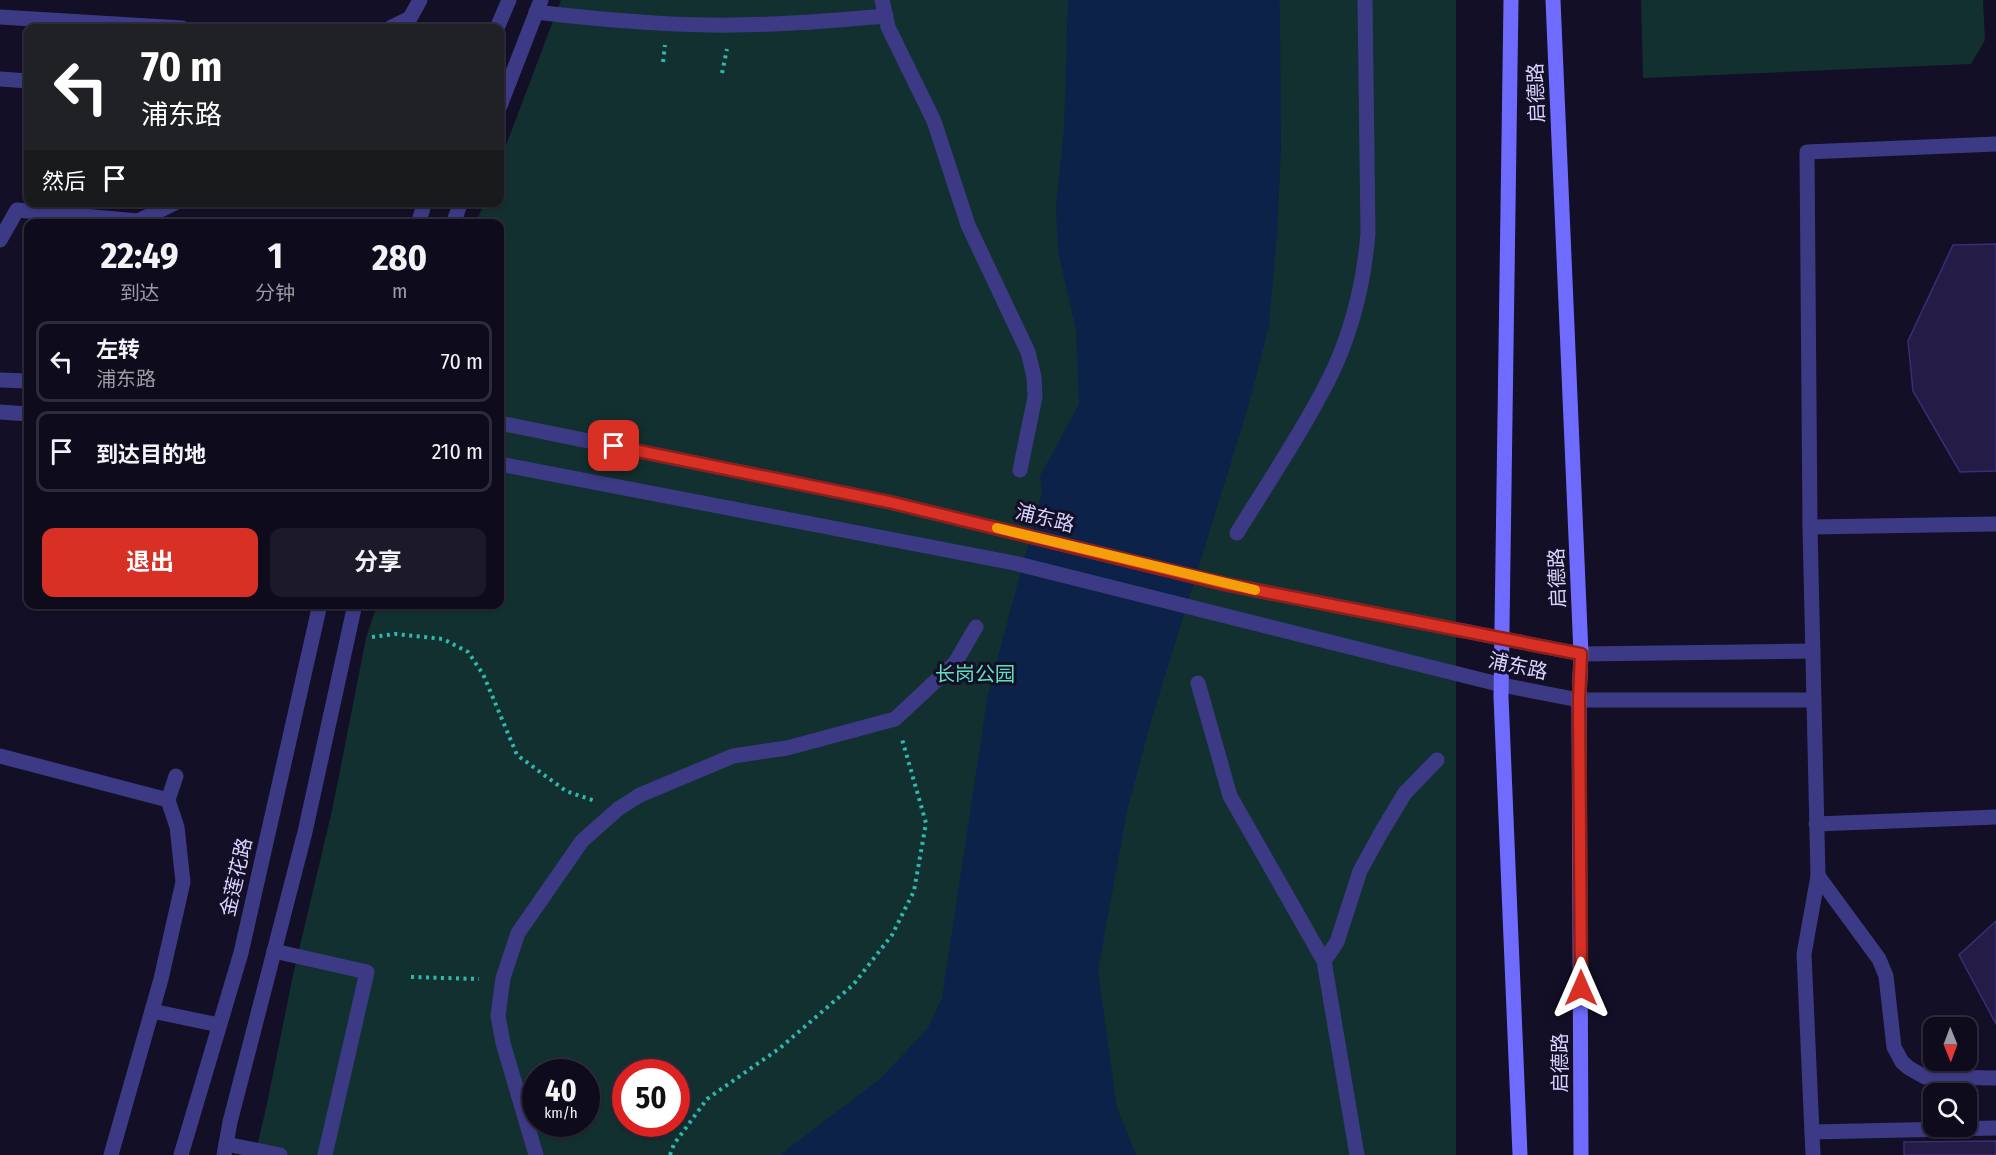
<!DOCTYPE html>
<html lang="zh">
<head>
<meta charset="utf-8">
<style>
  :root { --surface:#0e0b1c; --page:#1c1929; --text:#f1f3f6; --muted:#9b9ba3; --line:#2e2b3b; --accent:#d93025 }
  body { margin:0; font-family:"Fira Sans Condensed","Noto Sans SC",sans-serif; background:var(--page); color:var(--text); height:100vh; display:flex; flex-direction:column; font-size:22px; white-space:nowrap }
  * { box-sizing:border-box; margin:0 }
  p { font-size:20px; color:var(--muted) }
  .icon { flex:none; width:33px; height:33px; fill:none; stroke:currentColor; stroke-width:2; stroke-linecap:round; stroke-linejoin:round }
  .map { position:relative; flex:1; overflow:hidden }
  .side { position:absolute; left:24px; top:219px; width:480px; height:390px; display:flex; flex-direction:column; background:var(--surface); border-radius:12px; box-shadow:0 2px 4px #0004,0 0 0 2px var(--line) }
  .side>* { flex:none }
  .hud { position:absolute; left:24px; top:24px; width:480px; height:183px; border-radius:12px; box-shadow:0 2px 4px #0004,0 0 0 2px var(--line); background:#202124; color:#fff; overflow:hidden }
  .needle { width:39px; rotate:179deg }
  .tools { position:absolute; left:1923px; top:1017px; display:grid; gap:12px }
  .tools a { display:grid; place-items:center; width:54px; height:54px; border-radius:12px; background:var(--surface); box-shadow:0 2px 4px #0004,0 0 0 2px var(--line); font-size:30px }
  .speed { position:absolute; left:522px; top:1059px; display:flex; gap:12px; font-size:30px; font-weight:700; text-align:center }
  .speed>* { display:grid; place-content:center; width:78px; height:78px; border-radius:50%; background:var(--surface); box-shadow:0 2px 4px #0004,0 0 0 2px var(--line); line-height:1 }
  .speed small { font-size:15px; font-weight:400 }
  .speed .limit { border:9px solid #d22; background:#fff; color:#111 }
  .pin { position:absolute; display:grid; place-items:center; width:51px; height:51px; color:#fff; margin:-26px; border-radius:12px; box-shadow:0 3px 9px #0006 }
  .me { position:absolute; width:66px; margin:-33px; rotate:0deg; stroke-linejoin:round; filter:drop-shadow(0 0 4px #0008) }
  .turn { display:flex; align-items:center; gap:21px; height:126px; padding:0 18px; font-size:27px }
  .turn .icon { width:78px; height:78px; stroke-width:2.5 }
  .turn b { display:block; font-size:42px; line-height:51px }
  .then { display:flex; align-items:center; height:57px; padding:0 18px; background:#0003; gap:12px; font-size:22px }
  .eta { display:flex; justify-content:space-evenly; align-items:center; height:102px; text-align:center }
  .eta b { font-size:36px; font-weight:700; line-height:42px }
  .action { display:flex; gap:12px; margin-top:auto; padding:12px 18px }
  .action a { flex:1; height:69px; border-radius:12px; background:var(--accent); color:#fff; font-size:24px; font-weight:700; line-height:69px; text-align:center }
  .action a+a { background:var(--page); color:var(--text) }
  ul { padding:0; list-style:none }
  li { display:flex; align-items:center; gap:18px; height:81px; margin:0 12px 9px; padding:0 6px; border:3px solid var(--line); border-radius:12px }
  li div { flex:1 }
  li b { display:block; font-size:22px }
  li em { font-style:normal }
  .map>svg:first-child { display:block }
</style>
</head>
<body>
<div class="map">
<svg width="1996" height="1155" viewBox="0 0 1996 1155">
  <rect width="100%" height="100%" fill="#130f26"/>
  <g fill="#12302f" fill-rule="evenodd">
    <path d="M561 0H1456V1155H255L267 1104 293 975 333 806 366 638 377 605 500 604V224L476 223 484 203 500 202V161ZM536 1072H586V1124H536ZM626 1072H676V1124H626Z"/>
    <path d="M1641 0H1983L1985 40 1971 64 1643 78Z"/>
  </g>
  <path fill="#0c2248" d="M1068 0H1279L1280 8 1281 151 1277 234 1269 325 1249 404 1151 721 1127 811 1098 970 1117 1108 1136 1155H780L881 1078 928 1028 942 998 988 694 1042 493 1040 476 1079 404 1076 330 1058 250 1056 206 1064 130Z"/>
  <g fill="#241b47" stroke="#3b2d73" stroke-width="1.5">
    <path d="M1996 244V471L1960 472 1913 391 1908 341 1953 245Z"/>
    <path d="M1996 921V1024L1959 955Z"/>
    <path d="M1996 1141V1155H1904V1142Z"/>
  </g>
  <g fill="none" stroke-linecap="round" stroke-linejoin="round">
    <g stroke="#2fb8b0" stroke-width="4" stroke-dasharray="3 4.5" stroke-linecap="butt">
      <path d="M663 62 665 45"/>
      <path d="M722 73 727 49"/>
      <path d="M372 637 395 634 443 639 468 652 483 674 517 755 566 791 595 801"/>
      <path d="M411 977 479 979"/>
      <path d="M670 1155 674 1144 707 1099 780 1048 853 985 892 935 914 891 926 823 902 739"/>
    </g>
    <g stroke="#3d3a85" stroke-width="15">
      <path d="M882 0 888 27 934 121 968 225 1028 352 1034 377 1035 397 1020 470"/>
      <path d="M536 12C614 21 693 28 771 24 809 23 848 19 886 16"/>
      <path d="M0 17 182 28"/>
      <path d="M390 28 410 18 420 0"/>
      <path d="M0 79 28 81"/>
      <path d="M0 240 17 210 138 221 177 202"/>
      <path d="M1810 527 1996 524"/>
      <path d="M1237 533C1269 481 1304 429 1331 375 1352 331 1364 282 1368 233L1365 0"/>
      <path d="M1581 654 1813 651"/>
      <path d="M1198 683 1230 796 1324 961 1357 1155"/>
      <path d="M1579 700H1814"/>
      <path d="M0 756 168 800 177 827 183 882 161 979 111 1155"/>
      <path d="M168 800 176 776"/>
      <path d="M1816 824 1996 817"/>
      <path d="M1818 876 1879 959 1886 976 1894 1047 1902 1062 1909 1068 1925 1077 1996 1078"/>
      <path d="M274 951 367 972 325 1155"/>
      <path d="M1324 961 1337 942 1360 871 1382 831 1405 793 1437 760"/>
      <path d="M152 1011 219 1025"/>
      <path d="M1812 1132 1996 1128"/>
      <path d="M226 1144 280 1155"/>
      <path d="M536 1155 503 1043 498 1016 503 978 518 933 582 841 618 809 640 795 733 756 787 748 895 719 955 663 976 627"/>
      <path d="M1813 1155 1804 954 1818 876 1810 527 1807 152 1996 144"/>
    </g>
    <g stroke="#3d3a85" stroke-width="15">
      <path d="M497 28 509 0"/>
      <path d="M500 106 541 0"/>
      <path d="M418 224 425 202"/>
      <path d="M453 224 461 202"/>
      <path d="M0 380 28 381"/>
      <path d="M0 412 28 414"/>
      <path d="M500 423 889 502 1225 584 1581 654"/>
      <path d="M500 464 1014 563 1502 685 1579 700"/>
      <path d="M181 1155 241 953 320 604"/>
      <path d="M224 1155 230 1122 305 832 355 604"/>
    </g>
    <g stroke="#6f6bff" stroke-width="15">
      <path d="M1511 0 1501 697 1520 1155"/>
      <path d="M1553 0 1581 654 1579 700 1581 1155"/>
    </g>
  </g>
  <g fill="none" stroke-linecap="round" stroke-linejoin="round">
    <defs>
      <path id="route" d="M614 446 889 502 1225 584 1581 654 1579 700 1581 988"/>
    </defs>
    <use href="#route" stroke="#8d1f18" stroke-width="15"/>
    <use href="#route" stroke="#d93025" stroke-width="10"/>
    <path stroke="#f59e0b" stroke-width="10" d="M997 528 1255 590"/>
  </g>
  <g text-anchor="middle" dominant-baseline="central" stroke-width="6" stroke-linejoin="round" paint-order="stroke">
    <g font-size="20" fill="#d9d4ff" stroke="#130f26">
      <text transform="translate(1536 93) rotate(-92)">启德路</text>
      <text transform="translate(1045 518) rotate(14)">浦东路</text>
      <text transform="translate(1557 578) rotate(-92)">启德路</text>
      <text transform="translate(1518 666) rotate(12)">浦东路</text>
      <text transform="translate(236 877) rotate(-77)">金莲花路</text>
      <text transform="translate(1560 1063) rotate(-90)">启德路</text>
    </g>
    <g font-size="20" fill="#5fe0c0" stroke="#130f26">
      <text x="975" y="674">长岗公园</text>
    </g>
  </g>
</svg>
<div class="tools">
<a><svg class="needle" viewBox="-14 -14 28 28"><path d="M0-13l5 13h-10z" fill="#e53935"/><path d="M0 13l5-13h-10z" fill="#9b9ba3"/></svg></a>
<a><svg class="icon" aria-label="search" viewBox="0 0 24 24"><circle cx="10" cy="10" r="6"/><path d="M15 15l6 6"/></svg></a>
</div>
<div class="speed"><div>40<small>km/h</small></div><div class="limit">50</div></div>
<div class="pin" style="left:614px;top:446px;background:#d93025"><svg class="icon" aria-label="arrive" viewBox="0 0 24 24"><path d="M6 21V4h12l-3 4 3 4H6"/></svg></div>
<svg class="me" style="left:1581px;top:988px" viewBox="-20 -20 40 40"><path d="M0-17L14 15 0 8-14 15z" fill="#d93025" stroke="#fff" stroke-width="4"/></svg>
<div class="hud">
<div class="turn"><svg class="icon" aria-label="left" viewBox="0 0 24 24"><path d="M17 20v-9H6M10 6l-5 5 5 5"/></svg><div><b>70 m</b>浦东路</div></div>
<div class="then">然后<svg class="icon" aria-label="arrive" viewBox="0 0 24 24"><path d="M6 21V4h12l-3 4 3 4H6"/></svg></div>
</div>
<section class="side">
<div class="eta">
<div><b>22:49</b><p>到达</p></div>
<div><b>1</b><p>分钟</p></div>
<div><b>280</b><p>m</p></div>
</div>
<ul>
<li><svg class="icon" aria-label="left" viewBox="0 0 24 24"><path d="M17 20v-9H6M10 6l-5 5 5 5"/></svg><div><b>左转</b><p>浦东路</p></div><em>70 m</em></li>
<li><svg class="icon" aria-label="arrive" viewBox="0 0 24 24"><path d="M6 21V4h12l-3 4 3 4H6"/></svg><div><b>到达目的地</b></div><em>210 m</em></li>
</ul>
<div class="action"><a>退出</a><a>分享</a></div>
</section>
</div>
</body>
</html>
